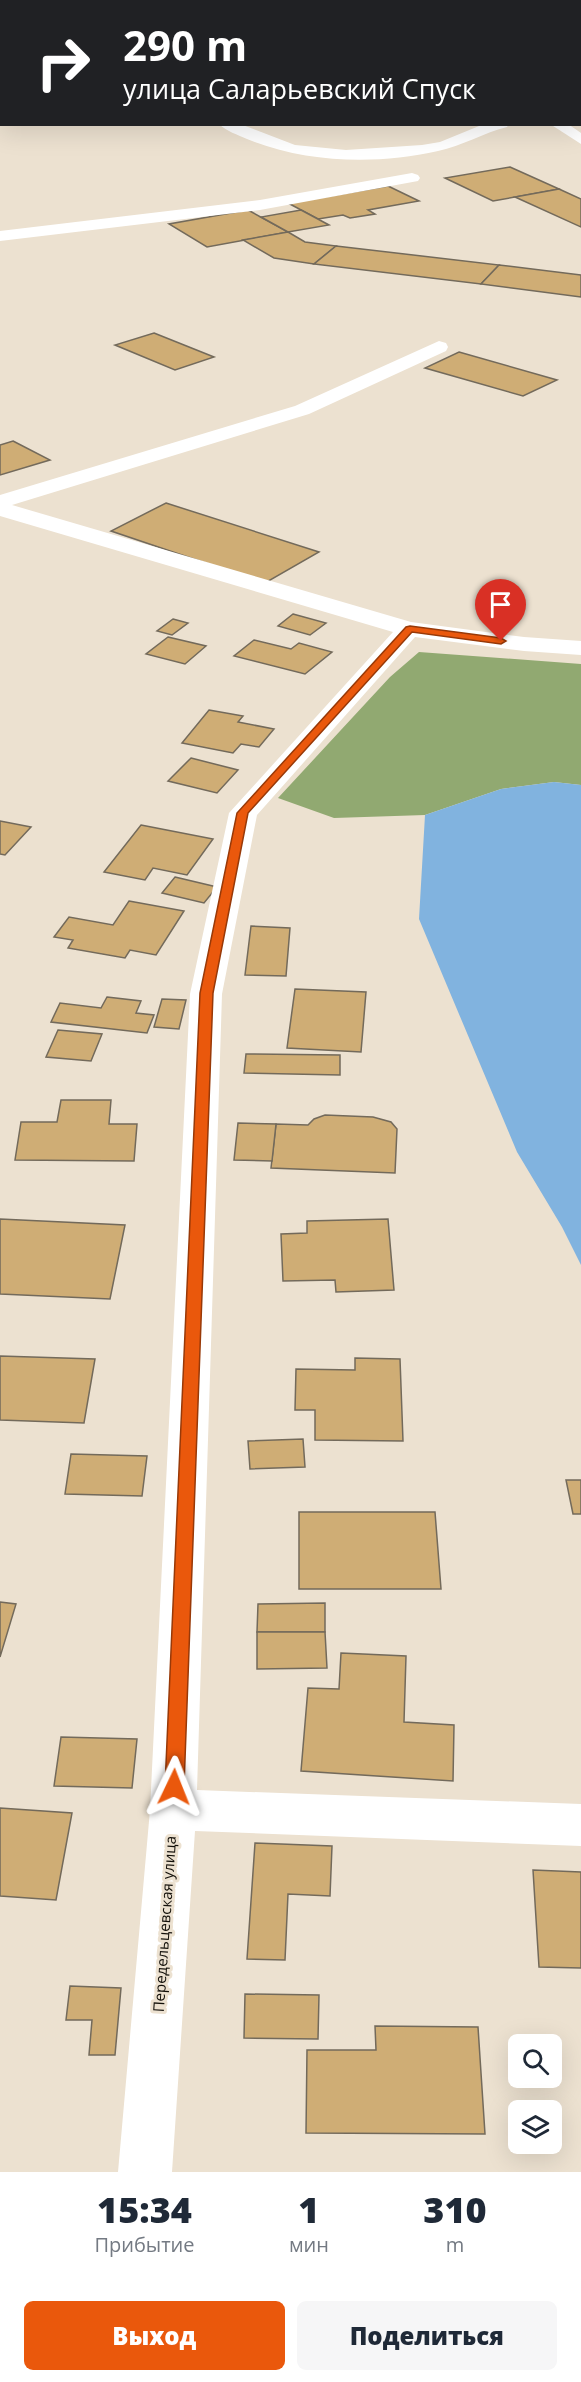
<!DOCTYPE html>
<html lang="ru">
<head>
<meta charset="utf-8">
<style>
  :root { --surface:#fff; --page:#f6f6f7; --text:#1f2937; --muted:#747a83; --accent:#ea580c }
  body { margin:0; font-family:"Open Sans",sans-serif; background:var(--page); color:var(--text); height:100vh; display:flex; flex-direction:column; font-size:22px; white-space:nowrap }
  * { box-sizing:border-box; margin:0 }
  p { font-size:20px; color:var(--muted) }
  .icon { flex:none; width:33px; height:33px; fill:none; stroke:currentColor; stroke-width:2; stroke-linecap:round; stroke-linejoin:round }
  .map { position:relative; height:2172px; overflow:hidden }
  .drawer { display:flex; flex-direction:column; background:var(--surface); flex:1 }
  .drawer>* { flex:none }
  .banner { position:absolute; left:0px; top:0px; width:582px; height:126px; box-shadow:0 6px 24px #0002; background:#202124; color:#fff; overflow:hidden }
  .controls { position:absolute; left:508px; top:2034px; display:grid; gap:12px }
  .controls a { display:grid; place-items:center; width:54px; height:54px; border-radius:9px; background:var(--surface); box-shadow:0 6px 24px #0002; font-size:30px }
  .pin { position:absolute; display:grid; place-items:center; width:51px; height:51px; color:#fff; margin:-62px -26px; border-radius:50% 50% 50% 0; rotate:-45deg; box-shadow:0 0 6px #0007 }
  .pin .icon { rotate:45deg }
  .me { position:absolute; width:66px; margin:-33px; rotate:2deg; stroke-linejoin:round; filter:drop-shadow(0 0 4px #0008) }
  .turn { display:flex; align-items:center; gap:21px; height:126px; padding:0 24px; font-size:27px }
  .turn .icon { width:78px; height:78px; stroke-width:2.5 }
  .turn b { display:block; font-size:42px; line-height:51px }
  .eta { display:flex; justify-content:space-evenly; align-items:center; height:102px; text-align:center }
  .eta b { font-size:36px; font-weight:800; line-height:42px }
  .button { display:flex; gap:12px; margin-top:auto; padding:12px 24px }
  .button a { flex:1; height:69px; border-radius:9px; background:var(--accent); color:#fff; font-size:24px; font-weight:800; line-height:69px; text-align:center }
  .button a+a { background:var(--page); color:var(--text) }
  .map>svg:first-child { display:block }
</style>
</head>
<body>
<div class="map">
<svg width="581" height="2172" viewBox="0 0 581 2172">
  <rect width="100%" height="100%" fill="#ece1d0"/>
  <path fill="#91a971" d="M419 652 581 664V785L554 782 501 789 425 815 334 818 278 798 390 677Z"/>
  <path fill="#81b3df" d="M554 782 581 785V1265L562 1227 517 1152 419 919 425 815 501 789Z"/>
  <g fill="#cfad75" stroke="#736a5b" stroke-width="1.5">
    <path d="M510 167 559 189 493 201 445 178Z"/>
    <path d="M388 186 419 201 368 210 375 214 350 218 343 215 318 219 288 203Z"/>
    <path d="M559 189 581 199V227L515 197Z"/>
    <path d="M248 210 288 232 207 247 169 224Z"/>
    <path d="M301 210 329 225 288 232 261 217Z"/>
    <path d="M288 232 305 242 336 246 314 264 274 258 243 240Z"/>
    <path d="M336 246 499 265 481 284 314 264Z"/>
    <path d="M499 265 581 275V297L481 284Z"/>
    <path d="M154 333 214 357 175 370 115 345Z"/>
    <path d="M459 352 557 380 523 396 425 368Z"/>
    <path d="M13 441 50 460 0 475V445Z"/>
    <path d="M166 503 319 552 265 583 111 531Z"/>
    <path d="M293 614 326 623 310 635 278 626Z"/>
    <path d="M173 619 188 623 172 635 157 631Z"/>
    <path d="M168 637 206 646 185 664 146 654Z"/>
    <path d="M254 640 291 649 299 643 332 652 305 674 234 656Z"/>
    <path d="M209 710 243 716 238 722 274 729 259 747 241 744 233 753 182 743Z"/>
    <path d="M191 758 238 770 217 793 168 781Z"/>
    <path d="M0 821 31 827 5 855 0 854Z"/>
    <path d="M141 825 213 839 187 875 153 868 145 880 104 872Z"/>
    <path d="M175 877 217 887 204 903 162 893Z"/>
    <path d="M129 901 184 911 156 955 130 950 125 958 68 948 73 940 54 937 69 917 113 925Z"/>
    <path d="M251 926 290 928 286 976 245 975Z"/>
    <path d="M295 989 366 992 361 1052 287 1048Z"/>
    <path d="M107 997 141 1001 136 1013 154 1015 147 1033 51 1022 60 1003 101 1008Z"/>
    <path d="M162 999 186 1000 179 1029 154 1027Z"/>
    <path d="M58 1030 102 1034 91 1061 46 1057Z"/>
    <path d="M246 1054 340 1055V1075L244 1073Z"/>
    <path d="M61 1100H111L109 1124H137L134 1161 15 1160 21 1122H57Z"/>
    <path d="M325 1115 373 1117 391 1122 397 1129 395 1173 271 1168 276 1124 308 1125 314 1119Z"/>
    <path d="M238 1123 276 1124 272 1161 234 1160Z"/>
    <path d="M0 1219 125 1225 110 1299 0 1294Z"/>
    <path d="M388 1219 394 1290 336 1292 335 1280 283 1281 281 1234 307 1233V1221Z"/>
    <path d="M0 1356 95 1359 84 1423 0 1420Z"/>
    <path d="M355 1358 400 1359 403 1441 315 1440V1410H295L296 1369 355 1370Z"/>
    <path d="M303 1439 305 1467 250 1469 248 1441Z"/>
    <path d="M71 1454 147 1456 142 1496 65 1494Z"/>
    <path d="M566 1480H581V1514H573Z"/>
    <path d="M299 1512H435L441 1589H299Z"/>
    <path d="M0 1602 16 1604 0 1657Z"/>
    <path d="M325 1603V1632H257L258 1604Z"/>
    <path d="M257 1632H325L327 1668 257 1669Z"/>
    <path d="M341 1653 406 1656 404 1722 454 1725 453 1781 301 1771 308 1688 339 1689Z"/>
    <path d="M61 1737 137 1739 132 1788 54 1786Z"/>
    <path d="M0 1808 72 1813 56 1900 0 1896Z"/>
    <path d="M255 1843 332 1846 330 1896 288 1894 285 1960 247 1959Z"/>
    <path d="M533 1870 581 1872V1968L539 1967Z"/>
    <path d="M70 1986 121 1988 115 2055H89L92 2020H66Z"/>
    <path d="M245 1994 319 1995 318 2039 244 2038Z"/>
    <path d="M375 2026 478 2027 485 2134 306 2133 307 2050H376Z"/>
  </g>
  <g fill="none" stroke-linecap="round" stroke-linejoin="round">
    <g fill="#fff" fill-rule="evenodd">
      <path d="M86 0H101L102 2H87Z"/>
      <rect x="492" y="0" width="12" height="2"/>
      <rect x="580" y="106" width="1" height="8"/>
      <path d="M219 124H240L295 145 346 150 422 145 440 142 484 124H509L507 127C483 133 462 146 438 151 376 165 306 163 247 139 238 135 226 131 219 124Z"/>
      <path d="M550 124H568L581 133V144Z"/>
      <path d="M412 173 418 175 420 178 418 181 260 210 0 241V231L260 200Z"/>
      <path d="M439 341 446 343 448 347 446 351 309 414 12 505 411 622 524 637 581 641V655L524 651 415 637 257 815 222 994 197 1790 581 1804V1846L195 1831 172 2172H118L150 1810 190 994 229 813 393 632 0 516V495L295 406Z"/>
    </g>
  </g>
  <path fill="#ea580c" stroke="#983908" stroke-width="1.5" d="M410 626 501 638 506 641 501 644 412 632 248 813 213 993 184 1787 181 1793 174 1795 167 1793 165 1787 200 993 237 813 406 627Z"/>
  <g text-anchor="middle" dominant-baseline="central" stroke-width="6" stroke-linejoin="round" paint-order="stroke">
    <g font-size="15" fill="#120f09" stroke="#ece1d0">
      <text transform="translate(164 1924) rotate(-86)">Передельцевская улица</text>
    </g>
  </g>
</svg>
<div class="controls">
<a><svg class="icon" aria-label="search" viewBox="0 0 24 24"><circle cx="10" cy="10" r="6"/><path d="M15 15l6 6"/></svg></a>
<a><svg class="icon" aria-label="layers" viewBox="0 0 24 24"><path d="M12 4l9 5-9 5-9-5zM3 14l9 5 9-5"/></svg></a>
</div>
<div class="pin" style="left:501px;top:641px;background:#d93025"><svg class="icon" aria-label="arrive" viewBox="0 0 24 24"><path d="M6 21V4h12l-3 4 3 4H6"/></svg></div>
<svg class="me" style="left:174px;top:1787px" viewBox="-20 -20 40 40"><path d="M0-17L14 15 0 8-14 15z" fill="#ea580c" stroke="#fff" stroke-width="4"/></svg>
<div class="banner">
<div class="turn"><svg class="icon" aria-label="right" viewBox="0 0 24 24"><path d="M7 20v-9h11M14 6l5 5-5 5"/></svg><div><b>290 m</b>улица Саларьевский Спуск</div></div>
</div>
</div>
<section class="drawer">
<div class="eta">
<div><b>15:34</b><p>Прибытие</p></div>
<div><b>1</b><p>мин</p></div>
<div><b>310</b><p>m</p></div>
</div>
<div class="button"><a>Выход</a><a>Поделиться</a></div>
</section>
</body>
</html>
